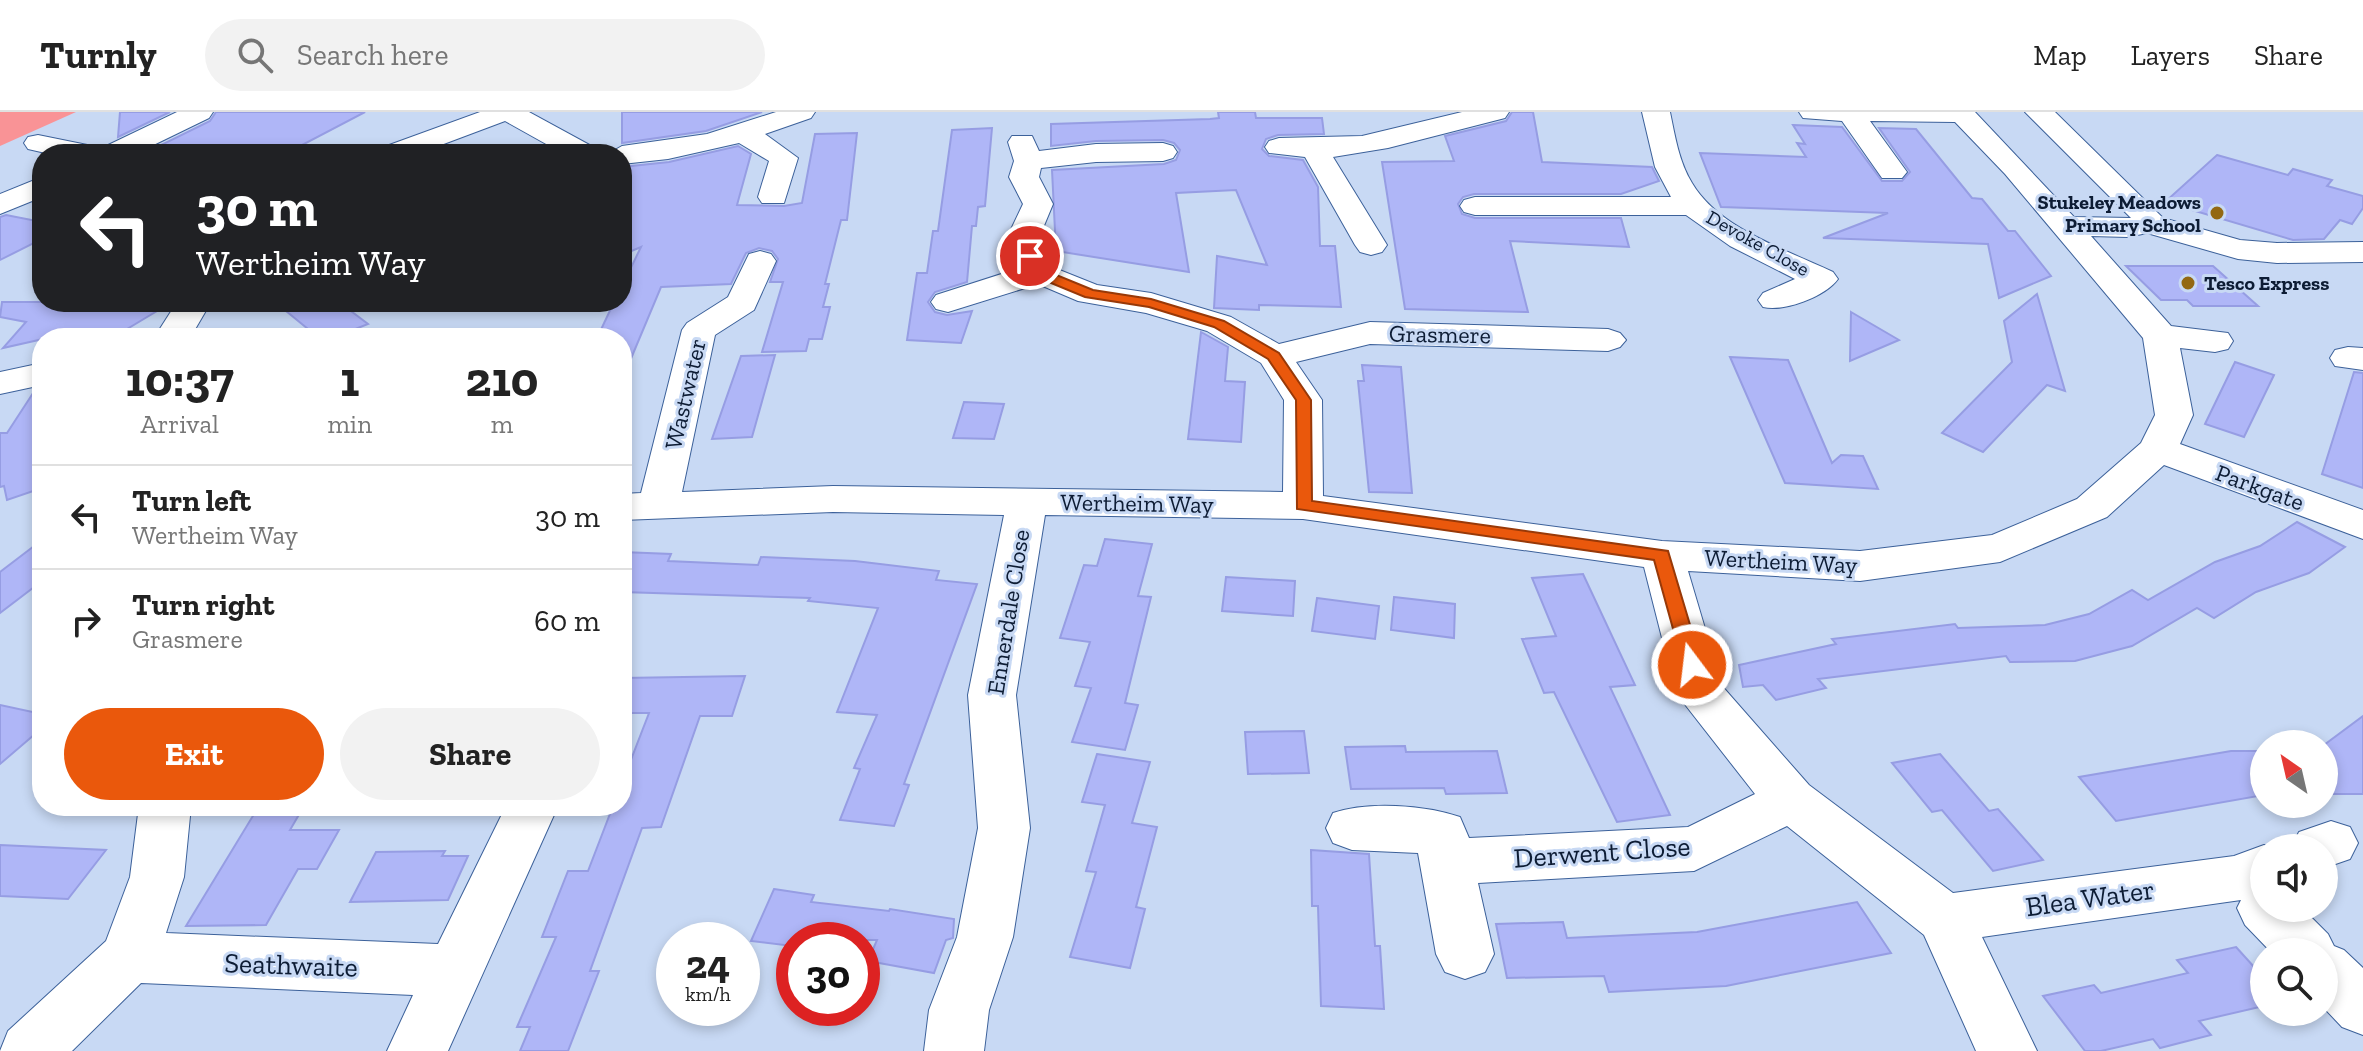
<!DOCTYPE html>
<html lang="en">
<head>
<meta charset="utf-8">
<style>
  :root { --surface:#fff; --page:#f2f2f2; --text:#222; --muted:#767676; --line:#e0e0e0; --accent:#ea580c }
  body { margin:0; font-family:"Zilla Slab",serif; background:var(--page); color:var(--text); height:100vh; display:flex; flex-direction:column; font-size:30px; white-space:nowrap }
  * { box-sizing:border-box; margin:0 }
  p { font-size:26px; color:var(--muted) }
  .icon { flex:none; width:44px; height:44px; fill:none; stroke:currentColor; stroke-width:2; stroke-linecap:round; stroke-linejoin:round }
  .map { position:relative; flex:1; overflow:hidden }
  .details { position:absolute; left:32px; top:216px; width:600px; height:488px; display:flex; flex-direction:column; background:var(--surface); border-radius:32px; box-shadow:0 4px 12px #0003 }
  .details>* { flex:none }
  .banner { position:absolute; left:32px; top:32px; width:600px; height:168px; border-radius:32px; box-shadow:0 4px 12px #0003; background:#202124; color:#fff; overflow:hidden }
  .needle { width:52px; rotate:326deg }
  .tools { position:absolute; left:2250px; top:618px; display:grid; gap:16px }
  .tools a { display:grid; place-items:center; width:88px; height:88px; border-radius:50%; background:var(--surface); box-shadow:0 4px 12px #0003; font-size:40px }
  .speed { position:absolute; left:656px; top:810px; display:flex; gap:16px; font-size:40px; font-weight:700; text-align:center }
  .speed>* { display:grid; place-content:center; width:104px; height:104px; border-radius:50%; background:var(--surface); box-shadow:0 4px 12px #0003; line-height:1 }
  .speed small { font-size:20px; font-weight:400 }
  .speed .limit { border:12px solid #d22; background:#fff; color:#111 }
  .pin { position:absolute; display:grid; place-items:center; width:68px; height:68px; color:#fff; margin:-34px; border:4px solid #fff; border-radius:50%; box-shadow:0 2px 8px #0007 }
  .me { position:absolute; width:88px; margin:-44px; rotate:345deg; stroke-linejoin:round; filter:drop-shadow(0 0 6px #0008) }
  .turn { display:flex; align-items:center; gap:28px; height:168px; padding:0 32px; font-size:36px }
  .turn .icon { width:104px; height:104px; stroke-width:2.5 }
  .turn b { display:block; font-size:56px; line-height:68px }
  .eta { display:flex; justify-content:space-evenly; align-items:center; height:136px; text-align:center }
  .eta b { font-size:48px; font-weight:700; line-height:56px }
  .primary-button { display:flex; gap:16px; margin-top:auto; padding:16px 32px }
  .primary-button a { flex:1; height:92px; border-radius:48px; background:var(--accent); color:#fff; font-size:32px; font-weight:700; line-height:92px; text-align:center }
  .primary-button a+a { background:var(--page); color:var(--text) }
  ul { padding:0; list-style:none }
  li { display:flex; align-items:center; gap:24px; height:104px; padding:0 32px; border-top:2px solid var(--line) }
  li div { flex:1 }
  li b { display:block; font-size:30px }
  li em { font-style:normal }
  header { display:flex; align-items:center; gap:48px; box-sizing:border-box; height:112px; padding:0 40px; background:var(--surface); border-bottom:2px solid var(--line) }
  header strong { font-size:38px }
  nav { display:flex; gap:44px; margin-inline-start:auto; font-size:28px }
  .search { width:560px; height:72px; background:var(--page); display:flex; align-items:center; gap:20px; box-sizing:border-box; padding:0 28px; border-radius:44px; color:var(--muted); font-size:30px }
  .map>svg:first-child { display:block }
</style>
</head>
<body>
<header>
<strong>Turnly</strong>
<div class="search"><svg class="icon" aria-label="search" viewBox="0 0 24 24"><circle cx="10" cy="10" r="6"/><path d="M15 15l6 6"/></svg>Search here</div>
<nav><a>Map</a><a>Layers</a><a>Share</a></nav>
</header>
<div class="map">
<svg width="2363" height="939" viewBox="0 0 2363 939">
  <rect width="100%" height="100%" fill="#c8d9f4"/>
  <path fill="#f99396" d="M0 0H76L0 34Z"/>
  <g fill="#afb6f7" stroke="#969de3" stroke-width="2">
    <path d="M120 0H170L118 25Z"/>
    <path d="M216 0H365L285 42H194L157 35 210 9Z"/>
    <path d="M622 0H762L706 19 622 31Z"/>
    <path d="M1218 0H1255L1256 6H1322L1324 22 1278 23 1266 27 1262 37 1269 44 1303 48 1318 75 1320 134H1335L1341 195 1259 193V198L1214 196 1217 144 1267 153 1236 78 1176 81 1189 160 1056 139 1052 58 1164 52 1176 48 1180 38 1174 31 1163 28 1096 29 1051 34V12L1210 7 1219 6Z"/>
    <path d="M1512 0H1533L1542 50 1652 55 1659 69 1621 82H1474L1463 85 1458 92 1462 102 1475 106H1621L1629 135 1510 129 1528 200 1405 197 1382 50 1454 49 1445 24 1506 9Z"/>
    <path d="M1793 13 1842 15 1882 69H1902L1910 60 1879 16 1916 17 1972 86 1982 87 2008 119H2015L2051 164 1999 186 1988 132 1823 126 1888 101 1721 95 1700 41 1806 45 1797 31 1805 32Z"/>
    <path d="M992 16 985 94 978 95 976 114H972L967 170 935 180 928 190 935 200 947 203 972 199 961 231 907 228 917 161H927L933 119H938L952 18Z"/>
    <path d="M857 21 847 108H841L825 172H829L823 195H830L822 227H809L806 239 762 240 783 170H770L778 147 772 139 759 136 746 141 731 172 661 175 622 268V226H597L614 190H622V174L641 135 622 143V55L669 50 738 34 751 42 737 93 784 94 802 91 815 22Z"/>
    <path d="M2217 43 2288 63 2293 57 2332 68 2327 74 2363 84V96L2352 112 2340 108 2324 127 2293 128 2165 90Z"/>
    <path d="M6 103 42 110V127L0 148V105Z"/>
    <path d="M2126 154H2213L2258 194H2193L2187 188H2161Z"/>
    <path d="M2037 182 2065 279 2047 273 1983 340 1942 321 2012 250 2004 209Z"/>
    <path d="M2 190H172L112 226 74 220 3 236 26 210 0 205Z"/>
    <path d="M275 190H339L368 212 333 226H319Z"/>
    <path d="M1851 200 1899 228 1850 249Z"/>
    <path d="M1201 220 1228 235 1225 269 1245 270 1241 330 1188 327Z"/>
    <path d="M775 243 752 325 712 327 741 244Z"/>
    <path d="M1730 245 1788 248 1832 351 1841 343 1863 344 1878 377 1785 371Z"/>
    <path d="M2235 250 2274 263 2244 325 2205 312Z"/>
    <path d="M1362 253 1401 255 1412 381 1369 380 1358 269H1364Z"/>
    <path d="M2354 260 2363 261V376L2322 362Z"/>
    <path d="M42 276V376L7 388 4 374 0 375V321H7L35 278Z"/>
    <path d="M964 290 1004 292 994 327 953 326Z"/>
    <path d="M2297 410 2345 435 2309 461 2256 480 2214 506 2197 496 2132 534 2075 549 2010 550 2006 544 1818 567 1826 576 1776 588 1763 573 1743 575 1739 553 1836 532 1832 527 1955 512 1958 516 2045 513 2089 502 2132 478 2148 488 2215 450 2260 434Z"/>
    <path d="M1105 427 1152 432 1138 484 1151 485 1125 591 1138 593 1125 638 1072 630 1091 576 1075 574 1090 530 1060 526 1084 453 1097 454Z"/>
    <path d="M42 428V469L0 501V460Z"/>
    <path d="M622 440 671 442 668 449 758 453 761 445 855 449 939 459 936 468 977 472 904 672 909 673 894 714 840 708 860 657 854 656 877 603 837 600 878 496 808 489 810 486 622 480Z"/>
    <path d="M1583 462 1635 573 1610 575 1670 703 1617 710 1554 580 1544 581 1522 527 1556 524 1532 466Z"/>
    <path d="M1226 465 1295 469 1293 504 1222 499Z"/>
    <path d="M1394 485 1455 492 1454 526 1391 518Z"/>
    <path d="M1317 486 1379 494 1375 527 1312 519Z"/>
    <path d="M745 564 732 604H700L661 715 642 716 590 859H599L568 939H520L530 915H517L556 825H542L568 759H588L613 694H622V671L649 601H622V566Z"/>
    <path d="M0 593 42 602V616L0 652Z"/>
    <path d="M2363 604V682H2324V633Z"/>
    <path d="M1304 619 1309 661 1248 662 1245 620Z"/>
    <path d="M1405 634 1406 640 1497 639 1507 681 1446 682 1444 676 1351 677 1345 635Z"/>
    <path d="M2231 639H2264V683L2116 709 2079 665Z"/>
    <path d="M1097 642 1150 650 1132 711 1157 715 1136 795 1145 797 1130 856 1070 845 1096 760 1086 759 1105 693 1082 690Z"/>
    <path d="M1940 642 1989 699 1998 697 2043 748 1993 759 1942 698 1932 700 1892 651Z"/>
    <path d="M259 694H304L290 718H339L317 757H298L266 813 186 814Z"/>
    <path d="M0 733 106 738 68 787 0 784Z"/>
    <path d="M1311 738 1369 742 1375 834H1380L1384 897 1321 894 1318 794H1312Z"/>
    <path d="M445 739 442 744H468L448 788 350 790 376 740Z"/>
    <path d="M774 777 814 783 811 790 889 799 890 797 954 807 953 826 946 828 934 861 868 849 877 828H794L792 834 751 829Z"/>
    <path d="M1857 790 1891 841 1726 874 1609 880 1604 864 1507 866 1496 812 1563 810 1567 826 1697 820Z"/>
    <path d="M2236 835 2264 866V894L2199 909 2211 923 2160 936 2153 927 2101 939H2085L2043 884 2094 873 2101 881 2188 861 2177 848Z"/>
  </g>
  <g fill="none" stroke-linecap="round" stroke-linejoin="round">
    <defs>
      <g id="minor">
        <path d="M177 0H213L209 6 135 42H50L28 37 24 31 28 25 38 23 102 36Z"/>
        <path d="M480 0H529L595 36 599 42H564L505 9 417 42H377L381 36Z"/>
        <path d="M776 0H815L811 6 765 22 798 46 784 91H762L758 85 769 49 739 31 668 47 622 52V42H608L622 34 707 22Z"/>
        <path d="M1462 0H1509L1505 6 1388 36 1333 45 1387 133 1382 140 1371 143 1360 140 1355 133 1305 45 1269 41 1265 35 1269 29 1279 26 1362 24Z"/>
        <path d="M1642 0H1670C1675 24 1679 50 1692 71 1719 117 1787 138 1833 160L1838 167C1825 185 1784 200 1763 195L1758 188 1763 181 1795 167 1730 134 1686 103H1475L1464 100 1460 94 1464 88 1475 85H1671L1655 55Z"/>
        <path d="M1799 0H1975L2074 105 2131 106 2025 0H2055L2163 106 2240 128 2277 131 2363 130V150L2277 151 2238 147 2147 121 2128 125 2091 124 2171 214 2228 221 2233 229 2228 237 2215 240 2180 236 2193 303 2180 332 2363 398V427L2164 353 2107 405 2000 450 1860 469 1688 459 1722 574 1809 673 1953 781 2234 744 2264 733 2272 736H2264V796H2302L2328 822 2334 834 2344 838 2363 856V923L2342 915 2324 896V840H2271L2245 813 2237 796 2241 788 1982 825 2037 939H1976L1924 823 1787 714 1694 759 1478 771 1494 842 1485 860 1465 867 1445 860 1436 842 1418 741 1352 738 1333 731 1326 716 1333 701C1369 689 1424 693 1460 705L1469 726 1688 715 1755 682 1676 581 1644 455 1303 407 1045 403 1016 583 1030 716 1013 825 989 898 984 939H924L929 898 957 825 978 716 968 583 1004 403 833 400 622 408V382L641 381 682 218 687 211 728 185 749 142 760 139 771 142 776 149 754 198 715 223 682 380 833 374 1283 380 1284 288 1261 251 1207 219 1146 201 1078 189 1038 172 948 200 936 197 931 190 936 183 1020 156 1006 128 1023 92 1009 65 1014 49 1008 30 1012 24H1032L1039 39 1096 32 1163 31 1173 34 1177 40 1173 46 1163 49 1096 50 1041 56 1039 65 1053 92 1038 128 1052 155 1097 173 1151 181 1231 205 1279 232 1370 210 1608 217 1620 221 1626 228 1620 235 1608 239 1370 232 1296 250 1322 288 1323 384 1662 429 1860 439 1992 423 2077 387 2141 331 2155 303 2143 226 2005 62 1955 10 1870 9 1907 60 1902 66H1882L1842 9 1803 6Z"/>
        <path d="M42 65V85L0 102V82Z"/>
        <path d="M177 190H211L190 226H154Z"/>
        <path d="M2348 235 2363 236V258L2335 254 2330 246 2335 238Z"/>
        <path d="M42 251V273L0 282V260Z"/>
        <path d="M139 694H191L184 765 166 821 438 832 506 694H558L448 939H387L413 883 141 871 72 939H0L8 919 106 829 130 765Z"/>
        <path d="M2331 709 2350 715 2358 731 2350 747 2324 756V736H2291L2299 720Z"/>
      </g>
    </defs>
    <use href="#minor" stroke="#3c619a" stroke-width="2"/>
    <use href="#minor" fill="#fff" fill-rule="evenodd"/>
  </g>
  <path fill="#ea580c" stroke="#983908" stroke-width="2" d="M1030 140 1035 141 1044 158 1093 178 1151 187 1224 209 1279 241 1311 288 1312 389 1668 439 1702 553 1699 558 1692 560 1683 553 1654 448 1297 397 1296 288 1268 247 1214 215 1149 195 1085 185 1034 164 1024 144Z"/>
  <g fill="#936812" stroke="#c8d9f4" stroke-width="3">
    <circle cx="2217" cy="101" r="8"/>
    <circle cx="2188" cy="171" r="8"/>
  </g>
  <g text-anchor="middle" dominant-baseline="central" stroke-width="6" stroke-linejoin="round" paint-order="stroke">
    <g font-size="20" font-weight="bold" fill="#0d1c34" stroke="#c8d9f4" text-anchor="end">
      <text x="2201" y="90">Stukeley Meadows<tspan x="2201" dy="23">Primary School</tspan></text>
      <text x="2204" y="171" text-anchor="start">Tesco Express</text>
    </g>
    <g font-size="20" fill="#0d1c34" stroke="#c8d9f4">
      <text transform="translate(1758 131) rotate(29)">Devoke Close</text>
    </g>
    <g font-size="24" fill="#0d1c34" stroke="#c8d9f4">
      <text transform="translate(1440 222) rotate(1)">Grasmere</text>
      <text transform="translate(685 282) rotate(-77)">Wastwater</text>
      <text transform="translate(2260 375) rotate(20)">Parkgate</text>
      <text transform="translate(1137 391) rotate(1)">Wertheim Way</text>
      <text transform="translate(1781 449) rotate(3)">Wertheim Way</text>
      <text transform="translate(1008 500) rotate(-81)">Ennerdale Close</text>
    </g>
    <g font-size="28" fill="#0d1c34" stroke="#c8d9f4">
      <text transform="translate(1602 740) rotate(-4)">Derwent Close</text>
      <text transform="translate(2090 786) rotate(-8)">Blea Water</text>
      <text transform="translate(291 853) rotate(2)">Seathwaite</text>
    </g>
  </g>
</svg>
<div class="tools">
<a><svg class="needle" viewBox="-14 -14 28 28"><path d="M0-13l5 13h-10z" fill="#e53935"/><path d="M0 13l5-13h-10z" fill="#767676"/></svg></a>
<a><svg class="icon" aria-label="sound" viewBox="0 0 24 24"><path d="M4 9h4l5-4v14l-5-4H4zM17 9q2 3 0 6"/></svg></a>
<a><svg class="icon" aria-label="search" viewBox="0 0 24 24"><circle cx="10" cy="10" r="6"/><path d="M15 15l6 6"/></svg></a>
</div>
<div class="speed"><div>24<small>km/h</small></div><div class="limit">30</div></div>
<div class="pin" style="left:1030px;top:144px;background:#d93025"><svg class="icon" aria-label="arrive" viewBox="0 0 24 24"><path d="M6 21V4h12l-3 4 3 4H6"/></svg></div>
<svg class="me" style="left:1692px;top:553px" viewBox="-20 -20 40 40"><circle r="17" fill="#ea580c" stroke="#fff" stroke-width="3"/><path d="M0-11L8 9 0 5-8 9z" fill="#fff"/></svg>
<div class="banner">
<div class="turn"><svg class="icon" aria-label="left" viewBox="0 0 24 24"><path d="M17 20v-9H6M10 6l-5 5 5 5"/></svg><div><b>30 m</b>Wertheim Way</div></div>
</div>
<section class="details">
<div class="eta">
<div><b>10:37</b><p>Arrival</p></div>
<div><b>1</b><p>min</p></div>
<div><b>210</b><p>m</p></div>
</div>
<ul>
<li><svg class="icon" aria-label="left" viewBox="0 0 24 24"><path d="M17 20v-9H6M10 6l-5 5 5 5"/></svg><div><b>Turn left</b><p>Wertheim Way</p></div><em>30 m</em></li>
<li><svg class="icon" aria-label="right" viewBox="0 0 24 24"><path d="M7 20v-9h11M14 6l5 5-5 5"/></svg><div><b>Turn right</b><p>Grasmere</p></div><em>60 m</em></li>
</ul>
<div class="primary-button"><a>Exit</a><a>Share</a></div>
</section>
</div>
</body>
</html>
